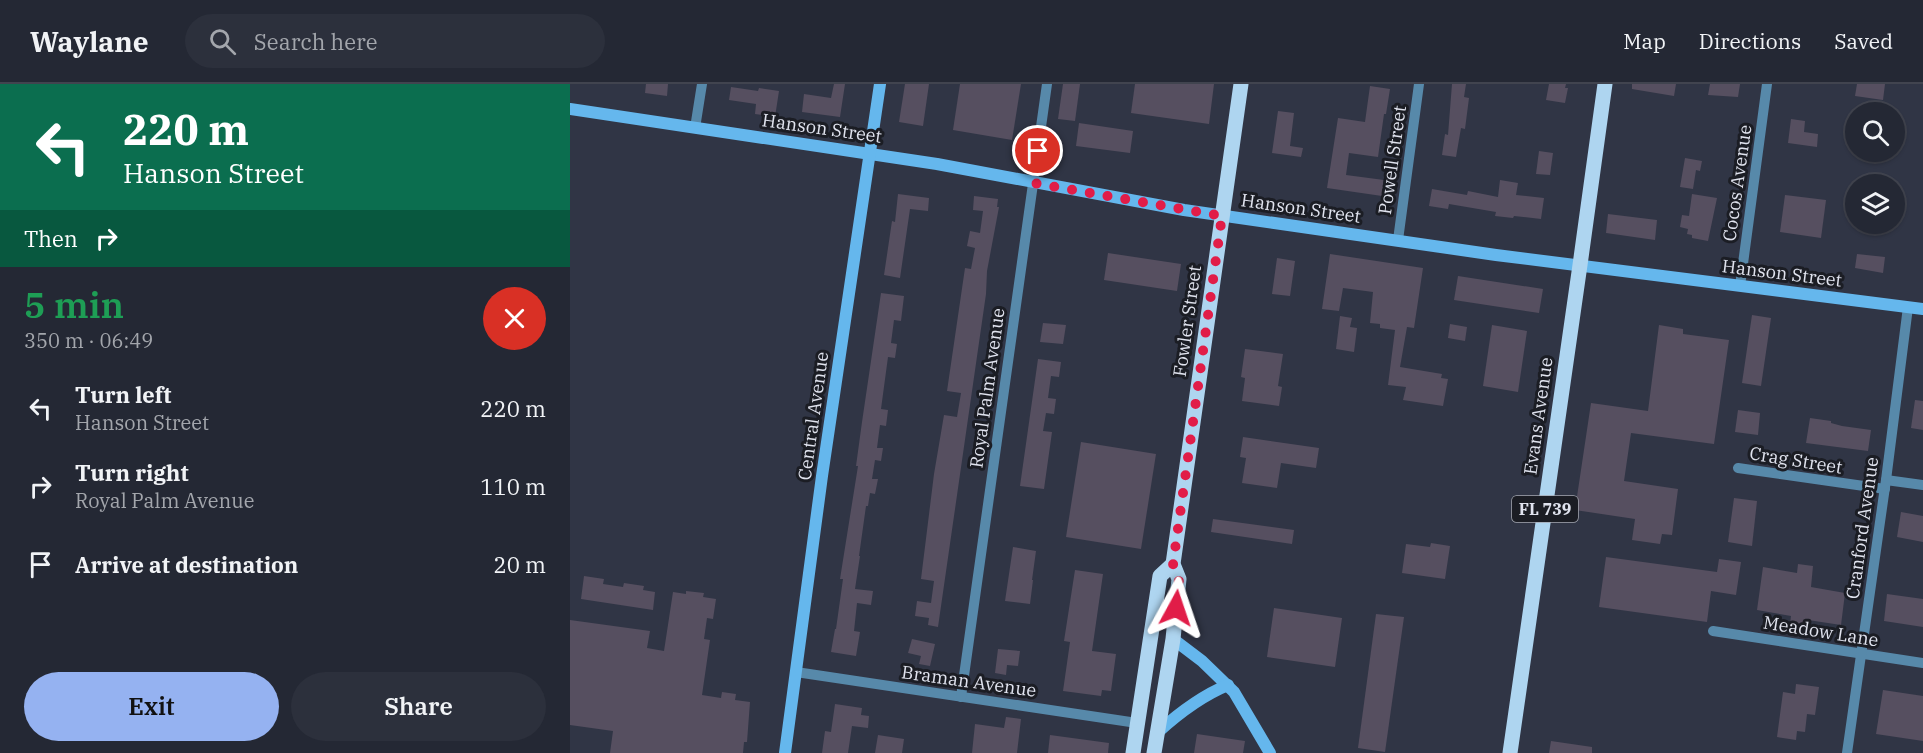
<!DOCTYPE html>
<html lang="en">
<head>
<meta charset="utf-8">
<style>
  :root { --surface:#242834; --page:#2c303c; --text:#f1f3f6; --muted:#a3a6ac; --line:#41444f; --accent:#95b2f1 }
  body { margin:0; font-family:"IBM Plex Serif",serif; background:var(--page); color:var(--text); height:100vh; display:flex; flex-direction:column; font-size:22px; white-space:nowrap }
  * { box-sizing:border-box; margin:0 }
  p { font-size:20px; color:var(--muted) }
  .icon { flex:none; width:33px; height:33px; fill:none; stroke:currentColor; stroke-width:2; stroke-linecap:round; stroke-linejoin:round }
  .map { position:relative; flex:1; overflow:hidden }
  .panel { display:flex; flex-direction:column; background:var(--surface); width:570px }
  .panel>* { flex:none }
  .top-card { background:#0b6e4f; color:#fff; overflow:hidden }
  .buttons { position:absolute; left:1275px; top:18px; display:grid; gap:12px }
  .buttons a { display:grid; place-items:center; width:60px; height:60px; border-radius:50%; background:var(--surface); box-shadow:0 2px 4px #0004,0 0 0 2px var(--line); font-size:30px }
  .pin { position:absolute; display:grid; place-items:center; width:51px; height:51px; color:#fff; margin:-26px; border:3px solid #fff; border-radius:50%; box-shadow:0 2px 6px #0007 }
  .me { position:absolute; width:66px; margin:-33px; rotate:5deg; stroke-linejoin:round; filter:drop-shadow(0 0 4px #0008) }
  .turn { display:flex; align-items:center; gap:21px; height:126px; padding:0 24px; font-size:27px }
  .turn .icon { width:78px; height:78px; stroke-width:2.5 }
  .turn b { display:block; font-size:42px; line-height:51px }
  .then { display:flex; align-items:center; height:57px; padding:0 24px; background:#0003; gap:12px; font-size:22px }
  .round { display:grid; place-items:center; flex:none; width:63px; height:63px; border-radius:32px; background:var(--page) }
  .summary { display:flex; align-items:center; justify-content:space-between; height:102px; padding:0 24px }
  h1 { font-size:36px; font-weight:600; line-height:45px; color:#1e9e55 }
  .action { display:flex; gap:12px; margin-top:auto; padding:12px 24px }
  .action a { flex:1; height:69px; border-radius:36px; background:var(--accent); color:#111; font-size:24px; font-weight:600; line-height:69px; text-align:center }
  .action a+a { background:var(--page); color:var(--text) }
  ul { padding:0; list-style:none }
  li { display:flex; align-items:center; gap:18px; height:78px; padding:0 24px }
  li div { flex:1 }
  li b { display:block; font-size:22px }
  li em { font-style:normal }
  header { display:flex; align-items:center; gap:36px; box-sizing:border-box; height:84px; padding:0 30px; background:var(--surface); border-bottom:2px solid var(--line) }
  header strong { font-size:28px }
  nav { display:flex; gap:33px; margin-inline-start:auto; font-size:21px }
  .search { width:420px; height:54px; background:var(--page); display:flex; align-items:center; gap:15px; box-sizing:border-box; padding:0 21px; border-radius:33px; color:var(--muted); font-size:22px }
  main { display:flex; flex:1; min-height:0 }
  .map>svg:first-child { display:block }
</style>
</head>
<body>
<header>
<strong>Waylane</strong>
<div class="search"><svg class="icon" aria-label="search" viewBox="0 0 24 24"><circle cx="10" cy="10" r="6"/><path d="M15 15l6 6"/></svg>Search here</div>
<nav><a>Map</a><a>Directions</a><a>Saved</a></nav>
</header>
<main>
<section class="panel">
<div class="top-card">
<div class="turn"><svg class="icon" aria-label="left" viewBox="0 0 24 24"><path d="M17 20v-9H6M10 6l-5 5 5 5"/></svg><div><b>220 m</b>Hanson Street</div></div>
<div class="then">Then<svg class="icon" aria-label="right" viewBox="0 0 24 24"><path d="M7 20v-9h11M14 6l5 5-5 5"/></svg></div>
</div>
<div class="summary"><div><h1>5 min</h1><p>350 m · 06:49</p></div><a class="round" style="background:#d93025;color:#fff"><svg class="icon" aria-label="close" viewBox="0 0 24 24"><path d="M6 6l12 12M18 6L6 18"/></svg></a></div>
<ul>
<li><svg class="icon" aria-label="left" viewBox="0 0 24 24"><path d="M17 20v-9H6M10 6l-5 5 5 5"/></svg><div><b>Turn left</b><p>Hanson Street</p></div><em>220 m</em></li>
<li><svg class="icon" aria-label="right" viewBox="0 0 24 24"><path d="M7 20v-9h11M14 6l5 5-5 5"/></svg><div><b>Turn right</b><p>Royal Palm Avenue</p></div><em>110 m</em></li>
<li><svg class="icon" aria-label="arrive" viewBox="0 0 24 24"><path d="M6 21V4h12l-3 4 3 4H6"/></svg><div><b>Arrive at destination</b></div><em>20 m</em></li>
</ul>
<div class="action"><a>Exit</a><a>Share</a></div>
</section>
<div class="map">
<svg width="1353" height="669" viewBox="0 0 1353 669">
  <rect width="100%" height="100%" fill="#303545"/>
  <g fill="#564f60">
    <path d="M76 0H98L97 12 75 9Z"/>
    <path d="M264 0H275L270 33 232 28 234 10 261 14Z"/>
    <path d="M335 0H359L353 42 329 38Z"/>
    <path d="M390 0H451L442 56 383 46Z"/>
    <path d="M493 0H510L505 37 488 35Z"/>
    <path d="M565 0H644L639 40 561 29Z"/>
    <path d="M882 0H896L894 13 899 14 895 45 891 44 886 73 872 71 875 50 878 51Z"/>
    <path d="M979 0H996L995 4H998L995 19 976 16Z"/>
    <path d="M1062 0H1106L1104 12 1062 5Z"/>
    <path d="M1140 0H1170L1168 13 1138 11Z"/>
    <path d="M1287 0H1315L1313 16 1285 12Z"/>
    <path d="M800 2 820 5 816 30H814L808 73 779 69 776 91 814 96 812 112 757 104 768 34 795 38Z"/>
    <path d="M161 3 188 7 189 4 209 7 205 33 185 30 186 20 159 16Z"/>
    <path d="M708 27 724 29 720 62 733 64 731 73 702 69Z"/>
    <path d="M1221 35 1235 37 1234 48 1248 50 1247 63 1218 59Z"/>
    <path d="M509 39 563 47 560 69 506 62Z"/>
    <path d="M969 67 983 69 980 91 966 90Z"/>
    <path d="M1115 74 1132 77 1130 87 1126 86 1123 105 1110 103Z"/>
    <path d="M930 96 948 99 946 111 974 114 971 135 944 132 943 134 925 132 926 128 879 120 878 125 859 122 862 105 897 111 898 107 928 113Z"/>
    <path d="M328 110 359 114 358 127 340 125 330 194 314 191 322 137 325 138Z"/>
    <path d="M1122 110 1147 114 1138 157 1122 154V151L1117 150 1118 145 1110 143 1112 131 1119 132Z"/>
    <path d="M1215 111 1256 116 1251 154 1210 148Z"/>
    <path d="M404 112 428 115 427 123H429L417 187 416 210 368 543 358 541 359 534 345 532 347 517 361 519 364 497 351 495 364 390 374 331 387 333 391 309 377 307 395 184 401 185 405 164 397 162 400 147 410 149 413 127 403 126Z"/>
    <path d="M1038 130 1087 136 1085 156 1036 149Z"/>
    <path d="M538 169 611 180 607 207 534 196Z"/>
    <path d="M760 170 853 184 844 244 837 243 830 283 872 290 871 294 878 295 873 322 833 316 836 303 818 301 825 246 810 244V240L800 239 803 208 773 204 769 227 752 225Z"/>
    <path d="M1287 170 1315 173 1313 189 1285 184Z"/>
    <path d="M707 174 725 177 720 212 702 210Z"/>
    <path d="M888 192 973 205 969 229 884 216Z"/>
    <path d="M311 209 334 212 331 237 324 236 321 259 327 260 325 274 318 273 311 325 318 326 316 342 310 341 307 364H313L311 377 305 376 302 395H308L305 410 300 409 298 422H296L289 472H290L285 505 303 507 301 521 287 519 284 547 290 548 286 572 261 568 265 545H266L273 495H270L288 382H286L292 338Z"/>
    <path d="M1182 231 1201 234 1191 302 1172 299Z"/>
    <path d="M770 232 782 234 780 243 787 244 784 268 766 265Z"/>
    <path d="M473 239 496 241 493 260 470 258Z"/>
    <path d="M880 240 897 243 895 257 878 254Z"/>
    <path d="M922 241 957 247 948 308 913 302Z"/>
    <path d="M1089 241 1113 245V250L1159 256 1144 360 1061 349 1054 397 1108 405 1102 451 1092 450 1090 460 1062 456 1065 435 1005 426 1021 319 1078 327Z"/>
    <path d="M675 265 713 270 708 302 712 303 709 322 672 317 675 294 671 293Z"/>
    <path d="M468 275 491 278 489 293 481 292 478 314 486 315 484 330 476 329 473 347 482 348 474 405 450 402Z"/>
    <path d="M1345 316 1353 317V346L1341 344Z"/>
    <path d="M1168 326 1190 329 1188 351 1165 348Z"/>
    <path d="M1240 334 1261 337V339L1272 342 1301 346 1298 367 1236 359Z"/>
    <path d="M673 353 749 364 746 384 711 379 707 404 672 399 676 374 670 373Z"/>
    <path d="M511 358 586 370 571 465 496 453Z"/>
    <path d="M1164 414 1187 417 1182 462 1158 458Z"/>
    <path d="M1331 428 1353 432V458L1327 453Z"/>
    <path d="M643 435 724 446 722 460 641 448Z"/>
    <path d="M861 459 880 462 875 495 832 489 836 460 860 463Z"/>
    <path d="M443 463 466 467 462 496H463L460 520 435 517Z"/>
    <path d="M1036 473 1147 488 1149 475 1171 478 1166 511 1141 507 1137 538 1029 523Z"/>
    <path d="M1228 480 1243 482 1241 503 1275 509 1271 541 1238 536 1236 548H1219L1221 532 1187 526 1193 483 1227 489Z"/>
    <path d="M505 486 533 490 522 567 546 570 541 607 532 606 531 612 493 607 500 558 494 557Z"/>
    <path d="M14 492 34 495 33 500 53 503 54 499 74 502 73 506 85 508 83 526 11 515Z"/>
    <path d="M116 507 134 509 133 513 146 515 143 535 137 534 134 555 140 556 132 611 151 614 152 608 166 610 165 616 180 618 177 658H174L173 669H40L43 647 0 641V536L80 547 77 564 94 567 103 508 116 510Z"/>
    <path d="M1317 510 1353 515V543L1314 537Z"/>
    <path d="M704 524 772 534 765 583 697 573Z"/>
    <path d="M806 530 834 533 815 668 788 664Z"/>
    <path d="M342 555 365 560 360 582 349 580 351 572 338 569Z"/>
    <path d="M428 565 450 567 448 582 437 581 436 591 425 589Z"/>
    <path d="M1226 600 1249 603 1245 631 1237 630 1235 648 1227 647 1226 656 1207 653 1213 608 1225 610Z"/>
    <path d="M1313 606 1353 612V657L1306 650Z"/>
    <path d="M265 620 292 624 291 631 299 632 298 644 282 642 278 669H252L255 647 261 648Z"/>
    <path d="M436 633 451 635 447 669H402L405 640 434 644Z"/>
    <path d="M627 650 675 657 673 669H624Z"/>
    <path d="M308 651 334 655 332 669H305Z"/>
    <path d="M480 651 539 659 538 669H478Z"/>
    <path d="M981 657 1022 663V669H979Z"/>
  </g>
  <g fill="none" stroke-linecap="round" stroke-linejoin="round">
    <g stroke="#5789aa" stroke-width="10">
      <path d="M125 44 132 0"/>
      <path d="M828 156 849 0"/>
      <path d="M1170 202 1197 0"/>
      <path d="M1168 384 1315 405"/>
      <path d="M1316 396 1353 401"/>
      <path d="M1143 547 1353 579"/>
      <path d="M226 588 567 639"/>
      <path d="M391 613 477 0"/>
      <path d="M1277 669 1316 396 1338 223"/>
    </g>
    <g stroke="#65b7ed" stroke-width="12">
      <path d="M0 25 367 80 614 126 926 171 1353 225"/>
      <path d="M603 555 632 577 664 608 700 669"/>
      <path d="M588 648C609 629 631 612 658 601"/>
      <path d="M215 669 252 392 310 0"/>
    </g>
    <g stroke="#aed5f0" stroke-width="15">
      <path d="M563 669 590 492 603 480"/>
      <path d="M584 669 603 555 609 495 603 480 671 0"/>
      <path d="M940 669 1010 181 1035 0"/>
    </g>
  </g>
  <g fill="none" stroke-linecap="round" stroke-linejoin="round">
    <path stroke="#e11d48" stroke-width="10" stroke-dasharray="0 18" d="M468 67 463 99 652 132 603 480 609 495 606 524"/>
  </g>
  <g text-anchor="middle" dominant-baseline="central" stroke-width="6" stroke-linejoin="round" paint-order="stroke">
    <rect fill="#1b1d24" stroke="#a5a8b1" stroke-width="1.5" x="942" y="412" width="66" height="26" rx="4.5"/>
    <g font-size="16" font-weight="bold" fill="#e0e3ee">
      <text x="975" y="425">FL 739</text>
    </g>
    <g font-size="18" fill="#e0e3ee" stroke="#1b1d24">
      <text transform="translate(252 44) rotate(8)">Hanson Street</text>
      <text transform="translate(822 76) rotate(-82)">Powell Street</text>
      <text transform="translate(1167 99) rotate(-82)">Cocos Avenue</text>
      <text transform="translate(731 124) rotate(8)">Hanson Street</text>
      <text transform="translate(1212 189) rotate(7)">Hanson Street</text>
      <text transform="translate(617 237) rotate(-82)">Fowler Street</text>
      <text transform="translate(417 304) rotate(-82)">Royal Palm Avenue</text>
      <text transform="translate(243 332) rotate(-82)">Central Avenue</text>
      <text transform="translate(968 332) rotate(-82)">Evans Avenue</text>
      <text transform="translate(1226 376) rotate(9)">Crag Street</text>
      <text transform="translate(1292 444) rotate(-82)">Cranford Avenue</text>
      <text transform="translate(1251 547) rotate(9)">Meadow Lane</text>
      <text transform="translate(399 597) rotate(8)">Braman Avenue</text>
    </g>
  </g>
</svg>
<div class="buttons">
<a><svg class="icon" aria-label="search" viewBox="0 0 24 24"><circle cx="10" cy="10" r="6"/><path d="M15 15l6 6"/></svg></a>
<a><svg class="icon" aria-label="layers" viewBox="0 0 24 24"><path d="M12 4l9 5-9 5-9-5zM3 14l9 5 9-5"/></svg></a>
</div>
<div class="pin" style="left:468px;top:67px;background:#d93025"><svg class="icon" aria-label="arrive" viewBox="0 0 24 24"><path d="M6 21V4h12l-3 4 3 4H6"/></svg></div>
<svg class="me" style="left:606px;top:524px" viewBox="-20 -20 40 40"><path d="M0-17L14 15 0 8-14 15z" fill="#e11d48" stroke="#fff" stroke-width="4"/></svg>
</div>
</main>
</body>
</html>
